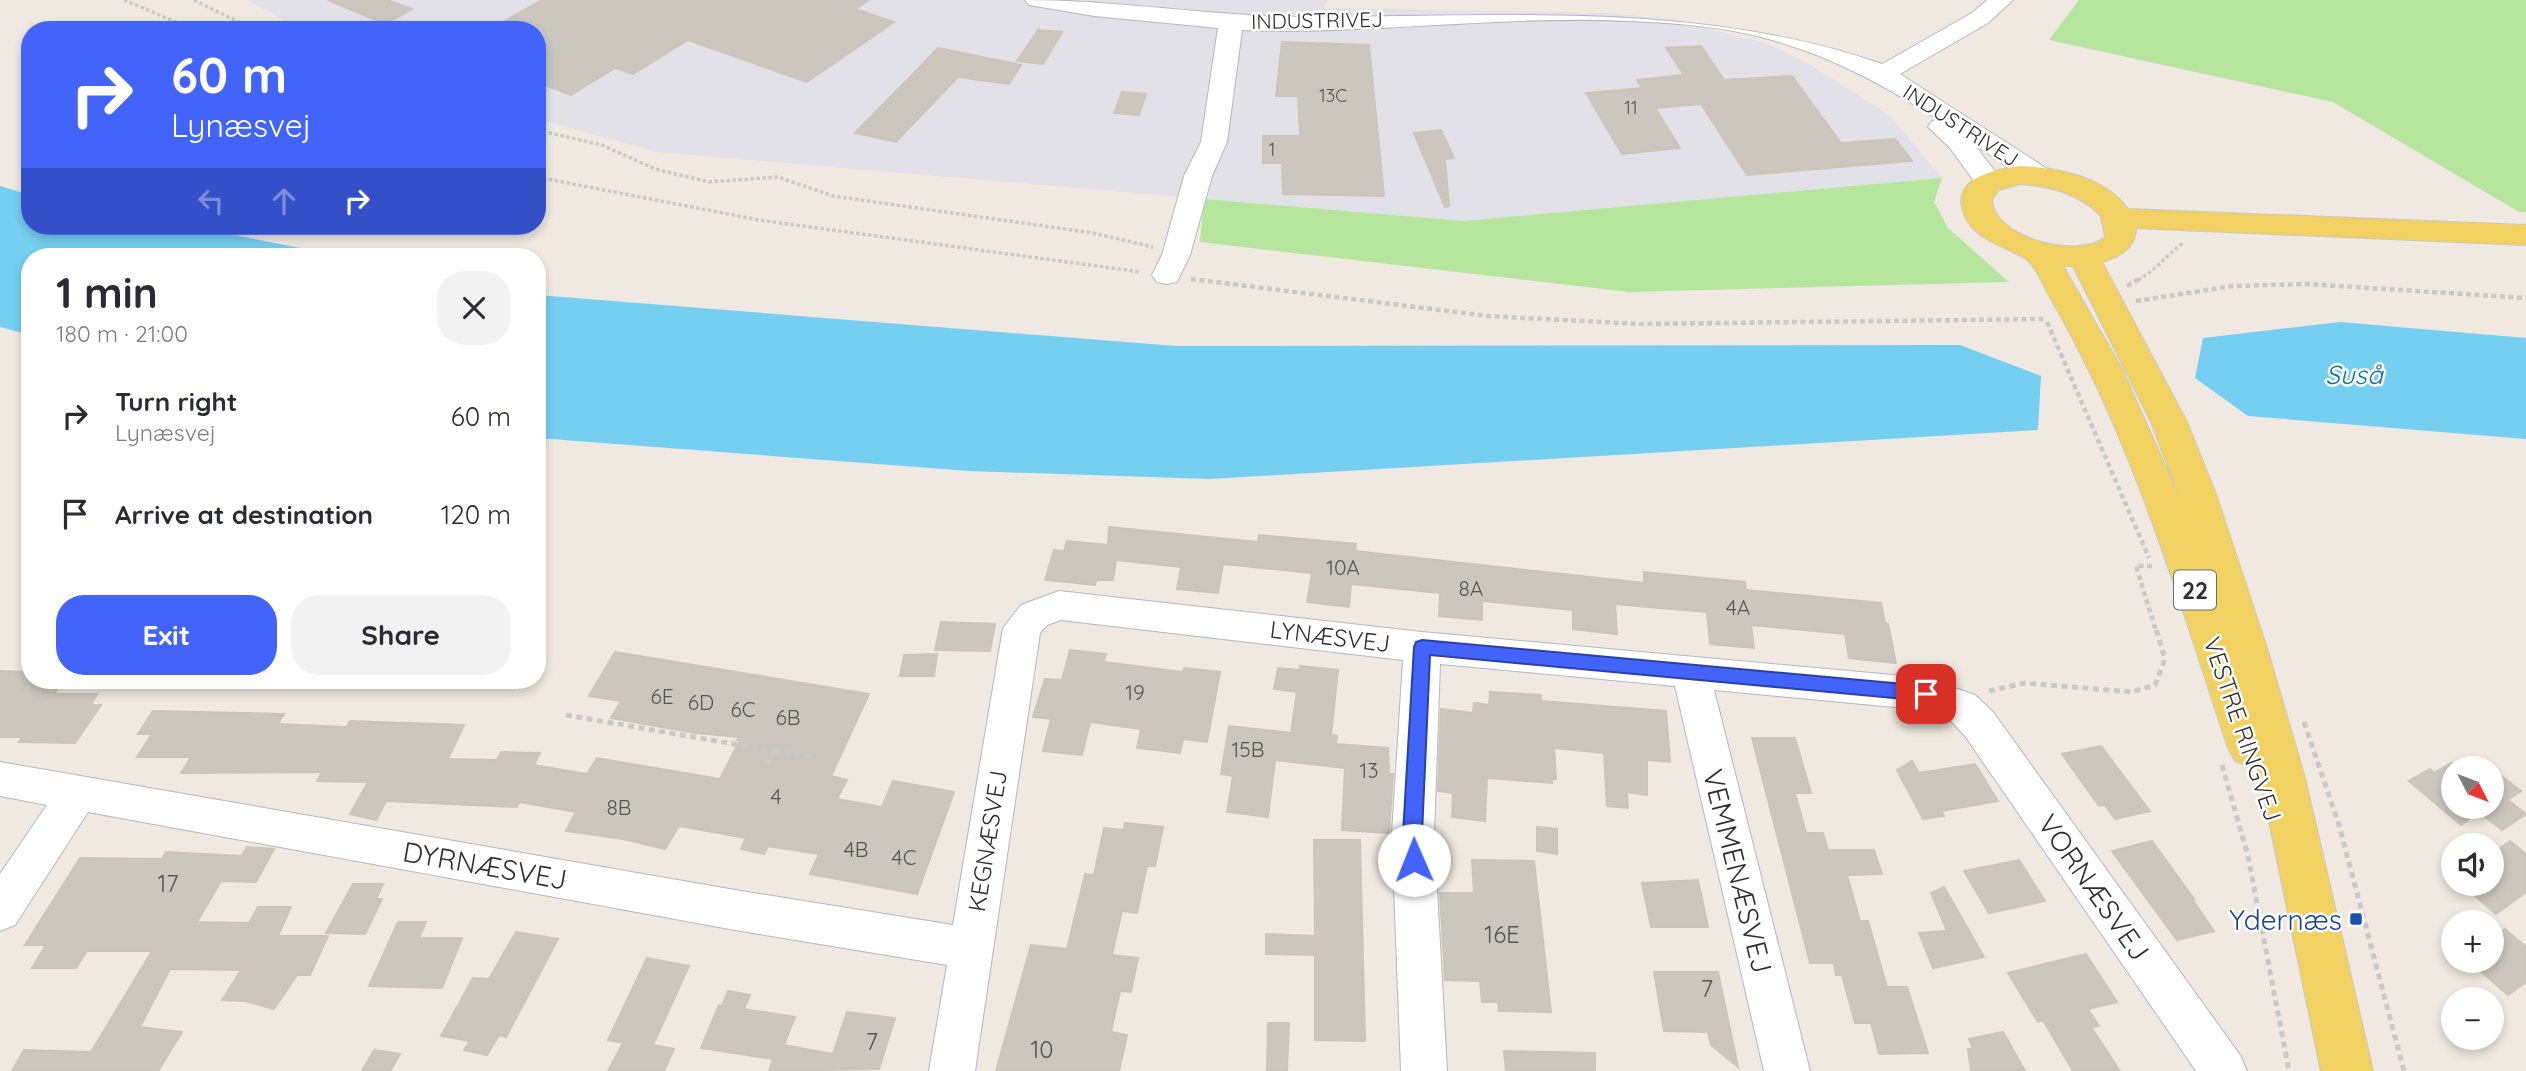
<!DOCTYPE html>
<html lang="en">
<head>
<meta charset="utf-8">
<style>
  :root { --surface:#fff; --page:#f2f2f3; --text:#2b2b33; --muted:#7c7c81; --accent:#4264fb }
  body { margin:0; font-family:Quicksand,sans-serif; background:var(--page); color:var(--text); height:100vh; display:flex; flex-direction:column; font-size:26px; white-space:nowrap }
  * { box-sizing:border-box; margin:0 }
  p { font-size:23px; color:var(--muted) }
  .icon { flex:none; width:38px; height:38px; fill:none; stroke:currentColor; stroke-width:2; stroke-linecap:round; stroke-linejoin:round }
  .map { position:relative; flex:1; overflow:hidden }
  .drawer { position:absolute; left:21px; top:248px; width:525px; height:441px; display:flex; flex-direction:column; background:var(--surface); border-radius:28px; box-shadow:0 4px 10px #0003 }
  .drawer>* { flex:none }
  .top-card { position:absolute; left:21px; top:21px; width:525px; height:214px; border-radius:28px; box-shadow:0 4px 10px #0003; background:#4264fb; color:#fff; overflow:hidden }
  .needle { width:46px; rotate:132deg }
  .controls { position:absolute; left:2441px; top:756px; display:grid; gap:14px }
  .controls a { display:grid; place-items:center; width:63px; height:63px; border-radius:50%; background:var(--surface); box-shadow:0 4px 10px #0003; font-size:35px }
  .pin { position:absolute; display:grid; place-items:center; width:60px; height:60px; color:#fff; margin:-30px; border-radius:14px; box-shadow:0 4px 10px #0006 }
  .me { position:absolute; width:77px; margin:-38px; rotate:359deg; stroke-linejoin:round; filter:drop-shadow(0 0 5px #0008) }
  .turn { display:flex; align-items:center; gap:24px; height:147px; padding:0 35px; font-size:32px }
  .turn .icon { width:91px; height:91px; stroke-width:2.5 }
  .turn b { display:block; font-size:49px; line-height:60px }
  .lanes { display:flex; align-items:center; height:66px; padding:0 35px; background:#0003; justify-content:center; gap:35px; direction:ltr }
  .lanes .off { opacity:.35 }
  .round { display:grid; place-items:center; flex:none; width:74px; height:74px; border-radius:28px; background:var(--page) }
  .head { display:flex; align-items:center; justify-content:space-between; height:119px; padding:0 35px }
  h1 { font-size:42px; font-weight:800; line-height:52px }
  .cta { display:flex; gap:14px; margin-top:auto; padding:14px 35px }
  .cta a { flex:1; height:80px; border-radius:28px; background:var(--accent); color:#fff; font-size:28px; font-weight:800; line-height:80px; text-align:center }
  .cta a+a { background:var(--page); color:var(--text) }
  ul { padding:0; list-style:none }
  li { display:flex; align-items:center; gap:21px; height:98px; padding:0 35px }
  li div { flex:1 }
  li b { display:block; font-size:26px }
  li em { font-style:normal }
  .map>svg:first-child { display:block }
</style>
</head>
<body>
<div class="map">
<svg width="2526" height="1071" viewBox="0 0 2526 1071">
  <rect width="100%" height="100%" fill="#efe9e1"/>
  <path fill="#e3e1e8" d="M247 0H1328L1322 8 1607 13 1669 19 1769 44 1809 64 1890 116 1942 178 1463 221 656 152 537 119V30H302Z"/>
  <g fill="#b6e59e">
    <path d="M2079 0H2526V212H2519L2333 102 2049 40Z"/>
    <path d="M1942 178 1934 202 1948 228 2009 282 1629 292 1200 242 1204 199 1463 221Z"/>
  </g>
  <g fill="#75cff0">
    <path d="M0 186 30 195V226H187L347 257H30V335L0 327Z"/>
    <path d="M537 295 1176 346 1960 345 2041 376 2038 430 1210 479 969 471 537 438Z"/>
    <path d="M2340 322 2526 338V439L2248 416 2195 378 2203 338Z"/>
  </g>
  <g fill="#cbc7bf" stroke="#cbc5ba" stroke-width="2">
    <path d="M328 0H387L412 9 385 24Z"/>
    <path d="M542 0H869L855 9 894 22 807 82 688 40 633 74 615 68 571 95 537 82V30H489Z"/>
    <path d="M1038 30 1062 32 1043 64 1017 61Z"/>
    <path d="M1282 42 1369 45 1384 196 1283 194 1282 163H1263V136H1300L1298 96H1276Z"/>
    <path d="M1701 46 1724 80 1792 76 1841 143 1895 139 1912 161 1747 175 1701 104 1655 108 1680 148 1622 154 1586 93 1642 88 1637 80 1684 75 1666 48Z"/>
    <path d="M938 48 1021 65 1009 84 958 77 896 142 855 133Z"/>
    <path d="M1122 92 1146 94 1139 115 1114 113Z"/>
    <path d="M1441 130 1454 158 1445 159 1449 206 1445 207 1414 133Z"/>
    <path d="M1109 527 1258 542 1259 535 1356 544 1355 551 1644 583V572L1745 582 1746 590 1881 603 1885 623 1888 624 1896 663 1849 658 1845 634 1751 625 1754 648 1710 644 1707 612 1671 609 1615 604 1617 634 1573 629V610L1482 601V620L1439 616 1440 593 1420 591 1351 584 1349 607 1307 602 1312 573 1223 564 1218 593 1177 589 1181 567 1116 560 1113 580H1096L1095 585 1045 580 1054 550 1064 551 1067 541 1108 545Z"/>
    <path d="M941 622 995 624 990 651 935 650Z"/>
    <path d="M1070 650 1106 654 1104 662 1183 672 1184 668 1220 672 1207 742 1183 739 1180 753 1137 748 1141 729 1090 722 1082 755 1043 751 1051 719 1033 717 1045 679 1062 680Z"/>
    <path d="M615 652 869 694 831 776 847 780 837 799 882 807 893 781 954 792 917 894 810 874 819 854 768 846 764 854 741 849 746 838 679 826 665 849 623 839 566 831 576 812 519 802 517 807 386 801 376 820 350 814 368 782 317 781 322 772 181 773 191 757H137L152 734H138L153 711 284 714 278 724 347 727 350 721 464 725 448 759 497 760 501 752 540 753 534 765 587 774 597 758 720 779 740 740H737L739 737 695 733 611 718 621 701 589 696Z"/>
    <path d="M937 654 934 676H900L904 655Z"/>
    <path d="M1300 666 1338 670 1331 735 1337 736 1336 744 1388 748 1389 774H1393L1389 833 1342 830 1345 768 1275 760 1268 817 1227 812 1233 776 1221 774 1229 726 1291 733 1297 692 1274 689 1278 668 1300 670Z"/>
    <path d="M0 671 30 672V681H63L54 694H97L91 705H101L75 743 19 742 22 737H0Z"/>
    <path d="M1490 692 1541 695V701L1666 711 1670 762 1647 760V795L1627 792 1628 808 1607 806 1604 753 1554 748 1556 779H1552V783L1487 778 1485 821 1452 817 1453 793 1438 791 1441 709 1473 713 1474 703 1489 705Z"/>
    <path d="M1752 738H1795L1811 793H1795L1806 833H1823L1828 850H1874L1882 874 1847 875 1860 921H1868L1887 987H1907L1928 1053 1879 1054 1871 1023H1855L1842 975H1836L1834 963H1810Z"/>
    <path d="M2101 746 2122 774 2150 811 2115 819 2105 805 2099 806 2062 754Z"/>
    <path d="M1912 761 1919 773 1975 764 1998 801 1941 811 1944 816 1923 819 1897 770Z"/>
    <path d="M2451 763 2457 768H2454V807H2492V769L2521 791 2508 800 2526 814 2502 830 2479 812 2461 825 2409 781 2430 769 2434 773Z"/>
    <path d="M1125 823 1163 827 1155 866H1147L1137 913 1122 911 1112 955 1138 958 1131 992 1120 991 1111 1032 1127 1035 1119 1071H996L1031 945 1067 949 1085 874 1094 875 1104 828 1124 830Z"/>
    <path d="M1537 827 1557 829V854L1537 851Z"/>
    <path d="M1314 840H1360L1365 1041 1315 1040V955L1266 954V934L1315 936Z"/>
    <path d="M2152 841 2194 899H2192L2214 931 2177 940 2112 851Z"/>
    <path d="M2510 841 2526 854V892L2496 914 2461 884H2492V854Z"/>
    <path d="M247 847 274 849 256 882 221 881 197 922 249 923 258 907H291L278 936H328L310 975H297L274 1009 245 1001 222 1000 241 970 170 969 140 1027 182 1032 158 1071H12L24 1050 91 1052 152 951H87L76 968H32L46 945H25L80 858 162 859 166 852 242 856Z"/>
    <path d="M1472 860 1534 861 1551 1012 1499 1011 1498 1002H1482L1480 981 1445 980 1440 893H1474Z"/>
    <path d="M2019 860 2045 901 1989 913 1964 871Z"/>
    <path d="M1698 880 1708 927H1651L1642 883Z"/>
    <path d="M353 884H383L376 899H382L365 934 326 933Z"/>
    <path d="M1944 887 1984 957 1933 968 1919 933 1947 931 1931 893Z"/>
    <path d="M398 922H426L419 938H462L442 988 369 986Z"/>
    <path d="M2505 929 2526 947V982L2508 995 2469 961H2492V938Z"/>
    <path d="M516 932 558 939 506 1037 499 1035 487 1055 464 1050 470 1041 441 1036 473 978 489 979Z"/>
    <path d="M2086 954 2117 1002 2088 1009 2099 1026 2091 1027 2120 1071H2073L2043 1020 2038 1022 2008 973Z"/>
    <path d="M647 958 689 966 653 1045 674 1049 664 1071H608L623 1043 608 1040Z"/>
    <path d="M1654 972H1718L1738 1067 1711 1045 1708 1032 1664 1031Z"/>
    <path d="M728 991 750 995 744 1009 795 1017 784 1045 833 1054 847 1012 895 1018 879 1069 769 1071 773 1059 701 1048 719 1005 722 1006Z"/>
    <path d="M1268 1023H1289L1287 1071H1267Z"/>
    <path d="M2003 1032 2025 1071H1971L1968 1049H1973L1969 1039Z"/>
    <path d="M374 1050 400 1054 390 1071H362Z"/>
    <path d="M1504 1051 1595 1053V1071H1506Z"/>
  </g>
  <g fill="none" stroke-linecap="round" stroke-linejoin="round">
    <defs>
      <g id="minor">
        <path d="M1025 0C1117 0 1208 16 1301 17 1494 17 1700 0 1882 64L1972 13 1987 0H2013L1988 23 1900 74 2049 170 2053 176 2049 182 2039 184 2029 182 1974 144 2003 182 1999 188 1989 190 1979 188 1950 148 1928 127 1932 121 1938 120C1882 83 1826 54 1761 37 1719 26 1673 23 1629 21 1500 15 1371 35 1242 30L1227 142 1212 176 1190 255 1177 282 1167 284 1157 282 1152 275 1162 255 1184 176 1201 142 1218 28 1094 16 1029 5Z"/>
        <path d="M1059 591 1422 632 1926 678 1975 695 1993 712 2240 1055 2247 1071H2196L1965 736 1947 717 1926 710 1714 690 1810 1071H1764L1675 686 1440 664 1434 834 1447 1071H1401L1392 834 1403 660 1061 620 1047 625 1040 633 975 1071H929L947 965 735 930 88 812 15 925 0 931V874L47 805 0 796V762L735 890 953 925 1003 628 1021 605Z"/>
      </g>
      <path id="major" d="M2020 166C2057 168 2104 176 2128 209L2526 225V245L2136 228C2136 248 2120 257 2102 262L2187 422 2216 494 2267 648 2305 778 2373 1071H2321L2257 764 2250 767 2235 761 2228 748C2178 597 2132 438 2051 299 2044 288 2036 265 2026 259 2004 245 1968 239 1962 207 1956 176 1999 169 2020 166ZM2020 184C2050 186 2080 193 2101 216L2105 237C2079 260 1992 238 1992 199L1999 190ZM2063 266H2073L2151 422 2180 499 2122 369Z"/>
    </defs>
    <use href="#minor" stroke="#b4b7c1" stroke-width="2"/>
    <use href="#major" stroke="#c9c9c9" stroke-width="2"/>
    <g stroke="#c9c9c9" stroke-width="3.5" stroke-dasharray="3.5 2.5" stroke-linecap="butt">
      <path d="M124 0 195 30"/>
      <path d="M194 0 255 30"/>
      <path d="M537 130 602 145 655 169 709 182 778 177 833 196 1093 233 1153 247"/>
      <path d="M537 177 759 220 1141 272"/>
      <path d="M1191 279 1197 280"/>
      <path d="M2138 280C2156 270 2167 255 2183 243"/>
    </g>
    <g stroke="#c9c9c9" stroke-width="4.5" stroke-dasharray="5 3.5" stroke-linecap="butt">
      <path d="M1191 279 1488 316 1639 324 2045 319"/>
      <path d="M2127 286 2141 278"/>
      <path d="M2136 301 2233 286 2308 284 2526 298"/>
      <path d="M2047 322 2149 558"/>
      <path d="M2152 566H2136L2156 631"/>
    </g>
    <g stroke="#c9c9c9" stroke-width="5" stroke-dasharray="6 4.5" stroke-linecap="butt">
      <path d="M1989 691 2025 683 2132 692 2155 685 2165 659 2156 629"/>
      <path d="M566 715 774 751 766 765"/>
      <path d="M2304 722 2339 825 2404 1071"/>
      <path d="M774 751 817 758"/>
      <path d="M2222 765 2248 856 2289 1071"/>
    </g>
    <use href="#minor" fill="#fff" fill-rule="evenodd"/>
    <use href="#major" fill="#f2d163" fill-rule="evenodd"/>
  </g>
  <path fill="#4264fb" stroke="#2b41a3" stroke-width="2" d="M1422 640 1926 686 1932 689 1935 694 1932 699 1926 701 1430 655 1422 834 1423 860 1421 866 1414 869 1407 866 1403 834 1414 647 1416 642Z"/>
  <rect fill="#1a4fb4" stroke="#fff" stroke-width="2.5" x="2349" y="912" width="14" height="14" rx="3.5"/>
  <g text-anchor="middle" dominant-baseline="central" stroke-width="5" stroke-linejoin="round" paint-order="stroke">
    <g font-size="18" fill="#555452">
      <text x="1333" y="95">13C</text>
      <text x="1631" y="107">11</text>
      <text x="1272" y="149">1</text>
    </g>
    <g font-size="21" fill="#2e2e2e" stroke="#fff">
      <text transform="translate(1317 20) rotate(-1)">INDUSTRIVEJ</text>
      <text transform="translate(1961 125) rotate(33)">INDUSTRIVEJ</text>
    </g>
    <g font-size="21" fill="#555452">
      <text x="1343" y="567">10A</text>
      <text x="1471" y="588">8A</text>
      <text x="1738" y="607">4A</text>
      <text x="1135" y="692">19</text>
      <text x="662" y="696">6E</text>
      <text x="701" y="702">6D</text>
      <text x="743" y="709">6C</text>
      <text x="788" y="717">6B</text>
      <text x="1248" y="749">15B</text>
      <text x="1369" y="770">13</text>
      <text x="776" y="796">4</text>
      <text x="619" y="807">8B</text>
      <text x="856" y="849">4B</text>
      <text x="904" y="857">4C</text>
    </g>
    <rect fill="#fff" stroke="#6d6d6d" stroke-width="2" x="2174" y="570.5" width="42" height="39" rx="5"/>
    <g font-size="23" font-weight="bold" fill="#2e2e2e">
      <text x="2195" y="590">22</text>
    </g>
    <g font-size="24" fill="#2e2e2e" stroke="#fff">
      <text transform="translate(1330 636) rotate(7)">LYNÆSVEJ</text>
      <text transform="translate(2243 729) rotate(71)">VESTRE RINGVEJ</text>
      <text transform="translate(987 841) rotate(-81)">KEGNÆSVEJ</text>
    </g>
    <g font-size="24" fill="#555452">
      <text x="168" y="883">17</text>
      <text x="1502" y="934">16E</text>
      <text x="1707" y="988">7</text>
      <text x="872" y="1041">7</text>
      <text x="1042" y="1049">10</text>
    </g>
    <g font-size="26" font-style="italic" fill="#0d6fa3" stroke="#fff">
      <text x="2354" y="374">Suså</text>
    </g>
    <g font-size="28" fill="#2e2e2e" stroke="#fff">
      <text transform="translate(485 865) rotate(10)">DYRNÆSVEJ</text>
      <text transform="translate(1738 871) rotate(76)">VEMMENÆSVEJ</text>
      <text transform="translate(2094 887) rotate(55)">VORNÆSVEJ</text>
    </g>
    <g font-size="28" fill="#164399" stroke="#fff" text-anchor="end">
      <text x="2342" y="919">Ydernæs</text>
    </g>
  </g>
</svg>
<div class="controls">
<a><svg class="needle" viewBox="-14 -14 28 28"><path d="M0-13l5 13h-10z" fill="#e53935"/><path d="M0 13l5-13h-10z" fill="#7c7c81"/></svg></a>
<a><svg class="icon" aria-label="sound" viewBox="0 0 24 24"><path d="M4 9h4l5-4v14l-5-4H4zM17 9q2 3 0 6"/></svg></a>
<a>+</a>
<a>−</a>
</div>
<div class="pin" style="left:1926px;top:694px;background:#d93025"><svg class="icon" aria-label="arrive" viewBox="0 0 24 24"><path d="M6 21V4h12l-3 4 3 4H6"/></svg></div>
<svg class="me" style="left:1414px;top:860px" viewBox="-20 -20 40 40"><circle r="19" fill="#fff"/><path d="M0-13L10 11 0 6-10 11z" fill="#4264fb"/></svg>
<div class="top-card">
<div class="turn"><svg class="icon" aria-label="right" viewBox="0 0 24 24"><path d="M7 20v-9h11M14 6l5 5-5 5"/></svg><div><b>60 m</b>Lynæsvej</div></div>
<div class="lanes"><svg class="icon off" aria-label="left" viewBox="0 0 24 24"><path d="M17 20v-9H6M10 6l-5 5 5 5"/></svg><svg class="icon off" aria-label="ahead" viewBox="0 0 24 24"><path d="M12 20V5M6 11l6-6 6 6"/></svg><svg class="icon" aria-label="right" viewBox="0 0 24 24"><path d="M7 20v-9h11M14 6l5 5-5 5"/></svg></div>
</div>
<section class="drawer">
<div class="head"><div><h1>1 min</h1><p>180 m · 21:00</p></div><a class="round"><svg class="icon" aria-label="close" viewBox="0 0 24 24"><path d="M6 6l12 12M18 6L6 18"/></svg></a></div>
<ul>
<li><svg class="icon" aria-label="right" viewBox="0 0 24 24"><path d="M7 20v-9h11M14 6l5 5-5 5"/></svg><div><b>Turn right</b><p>Lynæsvej</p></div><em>60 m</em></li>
<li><svg class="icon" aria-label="arrive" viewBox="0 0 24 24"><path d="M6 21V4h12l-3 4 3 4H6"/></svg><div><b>Arrive at destination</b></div><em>120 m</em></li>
</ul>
<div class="cta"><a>Exit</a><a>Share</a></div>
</section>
</div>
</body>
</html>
